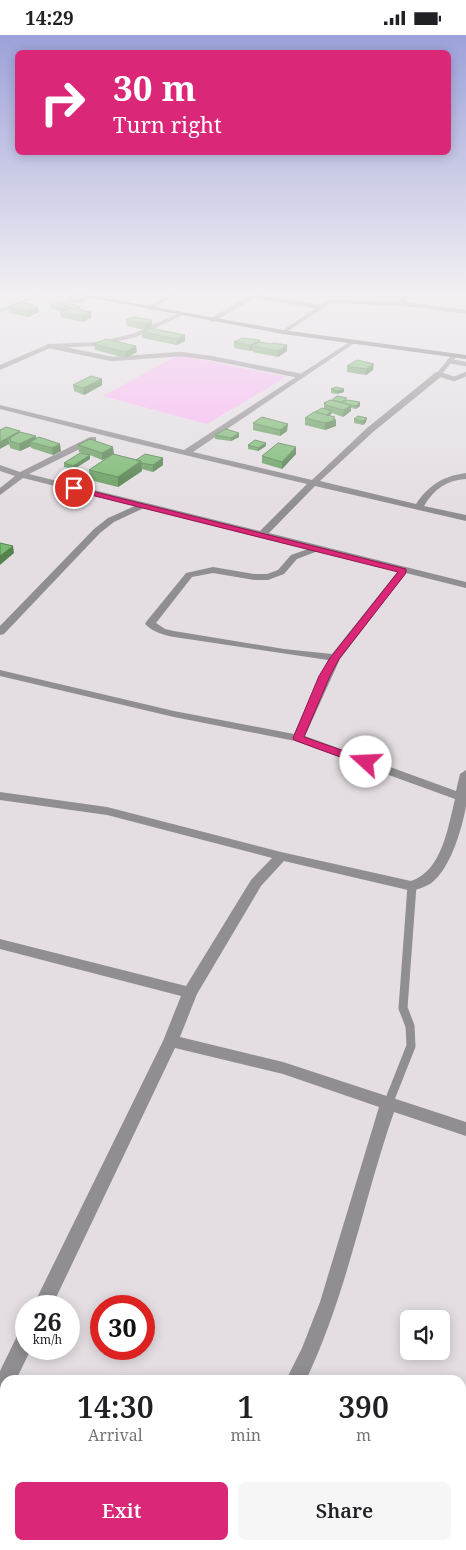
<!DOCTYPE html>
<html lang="en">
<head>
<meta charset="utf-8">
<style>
  :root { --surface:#fff; --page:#f6f6f6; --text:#202124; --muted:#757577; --accent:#db2777 }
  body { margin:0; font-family:"Noto Serif",serif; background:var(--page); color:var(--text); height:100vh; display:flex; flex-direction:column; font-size:19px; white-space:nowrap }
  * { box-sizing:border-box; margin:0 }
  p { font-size:16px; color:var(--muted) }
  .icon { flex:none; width:28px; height:28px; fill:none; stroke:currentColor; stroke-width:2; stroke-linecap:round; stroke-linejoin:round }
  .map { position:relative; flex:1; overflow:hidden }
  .panel { position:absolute; left:0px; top:1340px; width:466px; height:175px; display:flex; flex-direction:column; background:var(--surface); border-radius:15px 15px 0 0; box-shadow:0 2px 12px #0003 }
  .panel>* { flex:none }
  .hud { position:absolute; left:15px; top:15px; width:436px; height:105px; border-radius:8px; box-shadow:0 2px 12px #0003; background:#db2777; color:#fff; overflow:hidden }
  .controls { position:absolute; left:400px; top:1275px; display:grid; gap:10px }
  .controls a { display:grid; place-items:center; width:50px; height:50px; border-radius:8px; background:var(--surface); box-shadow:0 2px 12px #0003; font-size:25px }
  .speed { position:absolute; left:15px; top:1260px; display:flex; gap:10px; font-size:25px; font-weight:700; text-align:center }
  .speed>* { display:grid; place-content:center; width:65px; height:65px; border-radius:50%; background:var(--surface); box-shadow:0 2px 12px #0003; line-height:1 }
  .speed small { font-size:12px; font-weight:400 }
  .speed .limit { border:8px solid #d22; background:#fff; color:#111 }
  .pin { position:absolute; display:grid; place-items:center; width:42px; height:42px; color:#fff; margin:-21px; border:2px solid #fff; border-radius:50%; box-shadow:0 1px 5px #0007 }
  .me { position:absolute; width:55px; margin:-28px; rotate:290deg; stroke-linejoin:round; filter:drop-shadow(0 0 4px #0008) }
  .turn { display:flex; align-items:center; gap:18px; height:105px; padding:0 15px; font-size:22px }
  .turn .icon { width:65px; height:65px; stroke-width:2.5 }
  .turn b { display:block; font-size:35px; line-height:42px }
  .eta { display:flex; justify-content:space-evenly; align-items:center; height:85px; text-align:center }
  .eta b { font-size:30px; font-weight:600; line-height:35px }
  .cta { display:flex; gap:10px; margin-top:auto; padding:10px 15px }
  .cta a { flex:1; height:58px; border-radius:8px; background:var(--accent); color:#fff; font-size:20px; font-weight:600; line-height:58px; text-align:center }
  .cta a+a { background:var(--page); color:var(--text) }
  .status { display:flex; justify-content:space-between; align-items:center; height:35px; padding:0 25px; background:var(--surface); direction:ltr }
  .status svg { height:14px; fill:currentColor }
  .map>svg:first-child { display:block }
</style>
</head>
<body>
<div class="status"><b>14:29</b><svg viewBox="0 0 49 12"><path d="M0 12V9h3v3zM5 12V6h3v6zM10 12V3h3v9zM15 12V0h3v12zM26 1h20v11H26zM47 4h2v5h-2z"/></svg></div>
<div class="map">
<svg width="466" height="1515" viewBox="0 0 466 1515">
  <rect width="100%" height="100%" fill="#e4dee3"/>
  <path fill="#fab6f4" d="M178 320 286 342 207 389 103 361Z"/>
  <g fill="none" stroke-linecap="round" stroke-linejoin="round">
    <g stroke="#908e90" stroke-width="4.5">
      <path d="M212 285 254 261 320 272"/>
      <path d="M49 311 112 324 180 319 211 323 301 341"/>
      <path d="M454 321 439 339 454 344 466 339"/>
      <path d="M449 326 466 329"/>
    </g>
    <path stroke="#908e90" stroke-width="9" d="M388 1069 411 1011 410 991 403 973 412 851"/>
    <g fill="#908e90" fill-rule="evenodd">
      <path d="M40 258H48L0 278V274Z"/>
      <path d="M172 258H179L150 274 145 273Z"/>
      <path d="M406 258H412L406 264 407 267 466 275V279L404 271 331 268 285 298 280 297 328 265 400 267V263Z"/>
      <path d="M181 277 184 279 183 280 136 302 97 311 50 313 0 335V330L49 309 97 307 132 299Z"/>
      <path d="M351 306 356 307 193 417 312 445 367 393 436 337H442V341L373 397 320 446 416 469C429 450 443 441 466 438V444C447 445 434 454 424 471L466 480V486L315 451 269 498 466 547V553L406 538 340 624 305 701 456 756 460 739 466 735C466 747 466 759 466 771 462 794 450 835 430 849 425 852 418 854 412 856L284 826 261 851 197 959 180 1002 283 1027 466 1087V1101L394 1077C363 1166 347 1259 306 1345H286L302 1313 320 1267 379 1072 283 1039 175 1013 52 1271H33L163 1006 181 961 0 914V904L186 951 251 845 272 823 107 780 0 765V757L107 772 281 817 411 846C442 836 448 792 455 764L295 706 174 682 0 641V635L174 676 294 699 328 625 174 602C163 600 153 597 145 589L146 587 186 538 213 532 254 539H267L278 535 291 520 308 514 144 473 114 487 100 498 4 599 0 600V591L94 494 108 483 135 471 23 443 0 460V453L15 441 0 436V430L20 437 90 402H96V406L29 439 260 496 307 449 130 407 0 374V370L184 415ZM318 516 398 536 332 619 284 614 174 596 165 594 156 588 192 542 213 538 254 545H268L284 539 297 524Z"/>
      <path d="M26 1295V1314H31L16 1345H5V1366L0 1368V1336L19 1297Z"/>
      <path d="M0 1472 5 1473V1495L0 1494Z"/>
      <path d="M74 1510H110L112 1515H76Z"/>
      <path d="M187 1510H210L208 1515H185Z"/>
    </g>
    <path fill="#6a676a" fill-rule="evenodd" d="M66 258H77L283 295 466 320V324L283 299Z"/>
  </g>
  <g fill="#699f61">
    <path d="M67 263 85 266 80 268 68 266Z"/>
    <path d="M71 268V269L80 273 78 274 91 277V283L82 287 61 282 60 277 62 275 60 276 50 274V271Z"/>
    <path d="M8 273 39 277 28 282 9 278Z"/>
    <path d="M126 285H152V291L146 295 127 291Z"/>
    <path d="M142 297 185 300V306L177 310 142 303Z"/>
    <path d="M260 305V307L271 309 287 310V316L278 322 253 317V315L250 316 234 313V307Z"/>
    <path d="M94 309 137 317 126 323 95 315Z"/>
    <path d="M347 331 373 335 366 340 347 337Z"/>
    <path d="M102 344V350L84 360 74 356 73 350Z"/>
    <path d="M331 354H344V357L337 359 331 358Z"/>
    <path d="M332 365H346L360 371 356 374 351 373V376L343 382 332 378 329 381 335 384 336 391 325 395 305 390V383L324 374V368Z"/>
    <path d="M354 384 366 387 363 390 354 388Z"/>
    <path d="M253 388 287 396 280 401 253 395Z"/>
    <path d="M0 395 20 397 36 404 61 416 53 420 31 413V411L20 416 10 413V411L9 410Z"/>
    <path d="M215 400 239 402 231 406 215 404Z"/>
    <path d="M78 410 136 425 163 423V430L153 437 142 434V436L118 452 90 445 89 435 112 420 102 425 90 420V424L74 434 64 432V428L89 420 79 417Z"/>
    <path d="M248 410 266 411 258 416 248 414Z"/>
    <path d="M296 419 282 434 262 428V421Z"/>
  </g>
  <g fill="#55824f">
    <path d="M0 258H4L5 262 0 263Z"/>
    <path d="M85 263V266L80 268 79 265Z"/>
    <path d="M71 268V271L62 274V275L60 276V273Z"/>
    <path d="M38 271 39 277 28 282 27 276Z"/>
    <path d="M80 271V273L70 278V276Z"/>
    <path d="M91 277V283L82 287V281Z"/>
    <path d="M152 285V291L146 295 145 289Z"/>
    <path d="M185 300V306L177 310V304Z"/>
    <path d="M260 305V311H253V315L250 316V310Z"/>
    <path d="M287 310V316L278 322V316Z"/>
    <path d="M136 311 137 317 126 323 125 317Z"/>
    <path d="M374 329 373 335 366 340V334Z"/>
    <path d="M102 344V350L84 360 83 353Z"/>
    <path d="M344 354V357L337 359 338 356Z"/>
    <path d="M360 367V371L356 374V371Z"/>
    <path d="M351 370V376L343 382 344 375Z"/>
    <path d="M332 376 331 379 326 383V380Z"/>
    <path d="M335 382 334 385H336V391L325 395V388Z"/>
    <path d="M367 383 366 387 363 390V386Z"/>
    <path d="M288 389 287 396 280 401V395Z"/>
    <path d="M20 396 21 402 8 404 9 409 0 414V407Z"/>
    <path d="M239 398V402L231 406V403Z"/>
    <path d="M36 401 37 408 30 407 31 411 20 416 19 409Z"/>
    <path d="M266 408V411L258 416V413Z"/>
    <path d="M60 409 61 416 53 420 52 413Z"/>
    <path d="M113 412 114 419 102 425V418Z"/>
    <path d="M296 412V419L282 434V427Z"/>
    <path d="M90 420V424L74 434 73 431Z"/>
    <path d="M163 423V430L153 437V430Z"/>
    <path d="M141 426 142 436 118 452V442Z"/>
    <path d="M13 511 14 518 0 530V521Z"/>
  </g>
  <g fill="#7ab971" stroke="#55824f">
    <path d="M73 260 85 263 79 265 67 263Z"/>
    <path d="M61 266 71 268 60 273 50 271Z"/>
    <path d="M20 267 38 271 27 276 8 273Z"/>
    <path d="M72 269 80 271 74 274 70 273 65 275 62 274Z"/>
    <path d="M70 273 91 277 82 281 60 277Z"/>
    <path d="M133 282 152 285 145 289 126 285Z"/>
    <path d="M150 293 185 300 177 304 142 297Z"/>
    <path d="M242 303 260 305 250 310 234 307Z"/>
    <path d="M106 304 136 311 125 317 94 309Z"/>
    <path d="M259 307 271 309 273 308 287 310 278 316 253 311Z"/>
    <path d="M357 325 374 329 366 334 347 331Z"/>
    <path d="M91 341 102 344 83 353 73 350Z"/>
    <path d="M336 352 344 354 338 356 331 354Z"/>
    <path d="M337 361 347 363 342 367 332 365Z"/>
    <path d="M330 365 351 370 344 375 324 370 326 368H324Z"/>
    <path d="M347 365 360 367 356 371 343 368Z"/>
    <path d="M322 373 332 376 326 380 315 377Z"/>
    <path d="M314 377 335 382 333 384 336 385 325 388 305 383Z"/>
    <path d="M358 381 367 383 363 386 354 384Z"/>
    <path d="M262 382 288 389 280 395 253 388Z"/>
    <path d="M6 392 20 396 0 407V395Z"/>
    <path d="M226 394 239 398 231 403 215 400Z"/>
    <path d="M20 397 36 401 19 409 10 406 11 404H8Z"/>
    <path d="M39 402 60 409 52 413 30 407Z"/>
    <path d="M90 404 113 412 102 418 78 410Z"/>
    <path d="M255 405 266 408 258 413 248 410Z"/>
    <path d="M278 408 296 412 282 427 262 421Z"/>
    <path d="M80 418 90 420 73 431 64 428Z"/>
    <path d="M113 419 141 426 118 442 89 435Z"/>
    <path d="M145 419 163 423 153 430 141 428V426L136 425Z"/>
    <path d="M0 508 13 511 0 521Z"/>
  </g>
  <linearGradient id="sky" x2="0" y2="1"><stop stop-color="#9ca1da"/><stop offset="0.55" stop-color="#f3f0f2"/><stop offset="1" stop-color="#f3f0f2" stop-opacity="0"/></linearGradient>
  <rect width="466" height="470" fill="url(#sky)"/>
  <path fill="#db2777" stroke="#8e194d" d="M71 451 406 534V538L339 624 330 641 304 702 370 725 372 727 370 730H362L294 705 293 703 319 641 330 623 398 537 71 455Z"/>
</svg>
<div class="controls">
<a><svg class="icon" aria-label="sound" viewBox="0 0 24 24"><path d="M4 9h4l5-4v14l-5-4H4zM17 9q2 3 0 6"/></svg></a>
</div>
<div class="speed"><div>26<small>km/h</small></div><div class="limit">30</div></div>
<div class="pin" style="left:74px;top:453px;background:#d93025"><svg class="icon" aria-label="arrive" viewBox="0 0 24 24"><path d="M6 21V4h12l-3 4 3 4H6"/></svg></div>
<svg class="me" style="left:366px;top:727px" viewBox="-20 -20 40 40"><circle r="19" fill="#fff"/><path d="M0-13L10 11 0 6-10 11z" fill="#db2777"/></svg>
<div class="hud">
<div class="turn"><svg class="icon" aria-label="right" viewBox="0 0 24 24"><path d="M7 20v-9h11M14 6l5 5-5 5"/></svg><div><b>30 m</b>Turn right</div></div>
</div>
<section class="panel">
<div class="eta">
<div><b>14:30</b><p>Arrival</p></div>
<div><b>1</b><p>min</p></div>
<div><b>390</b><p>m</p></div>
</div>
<div class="cta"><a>Exit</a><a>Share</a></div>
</section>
</div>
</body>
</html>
